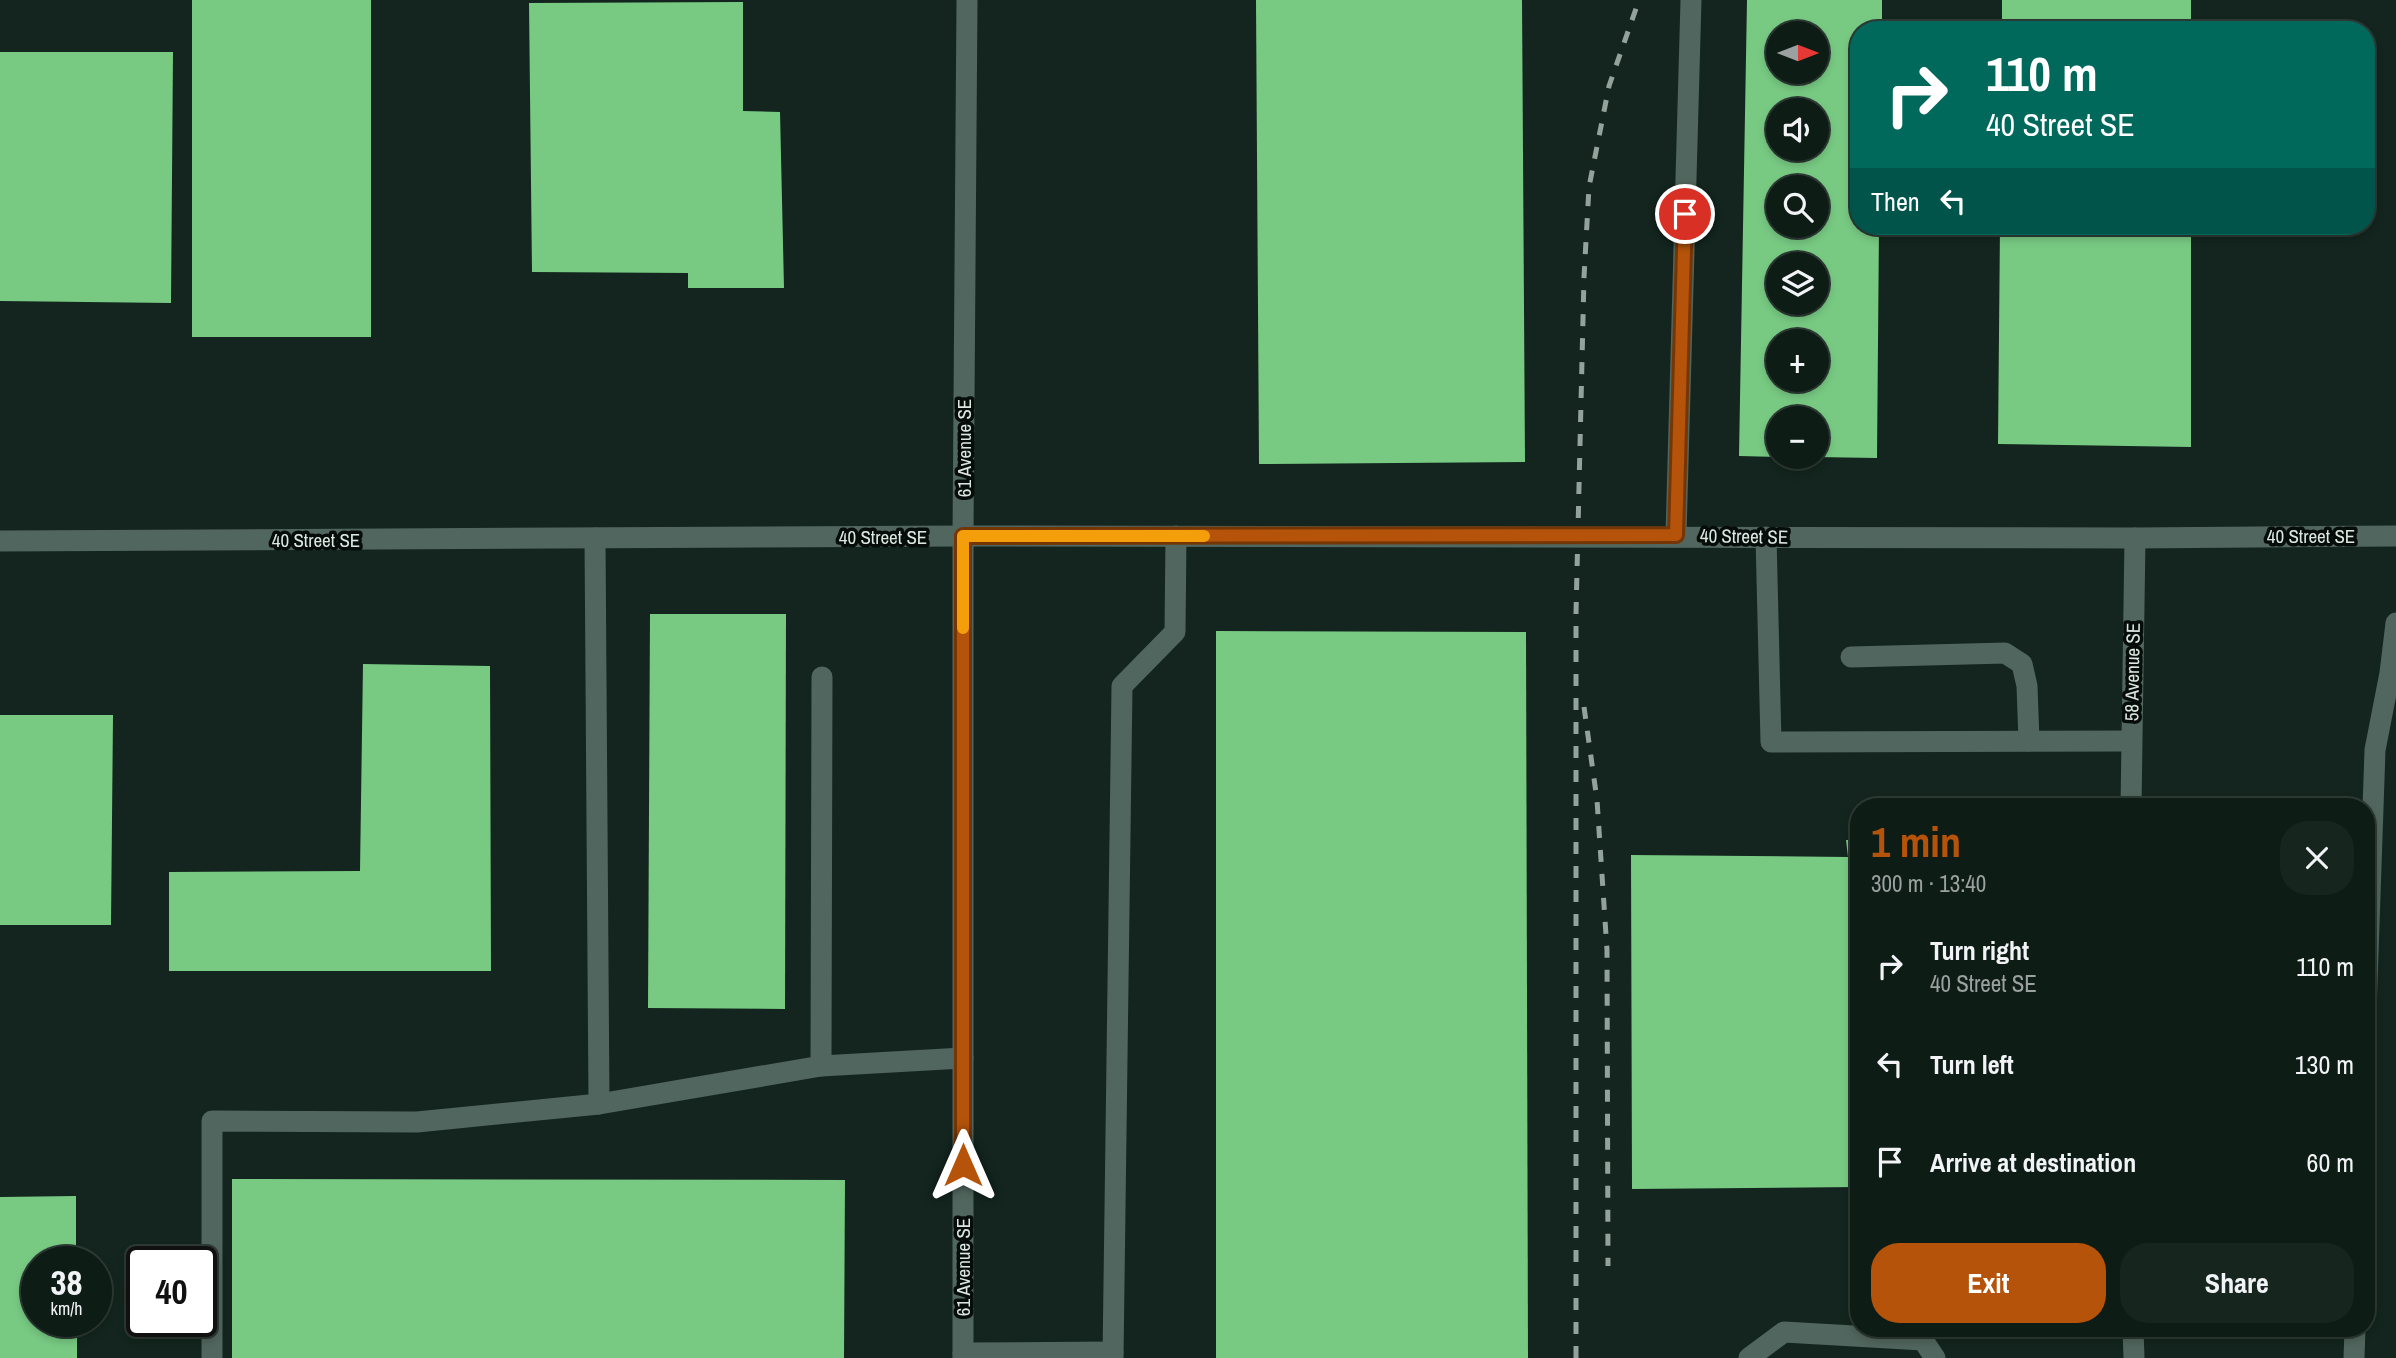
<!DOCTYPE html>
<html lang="en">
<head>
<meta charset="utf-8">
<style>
  :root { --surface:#0e1c16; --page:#17251f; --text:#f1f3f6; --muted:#9ba1a1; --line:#2e3a35; --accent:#b45309 }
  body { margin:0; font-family:"Archivo Narrow",sans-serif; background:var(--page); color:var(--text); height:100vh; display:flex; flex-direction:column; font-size:26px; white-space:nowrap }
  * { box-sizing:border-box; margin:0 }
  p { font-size:23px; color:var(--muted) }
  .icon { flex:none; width:38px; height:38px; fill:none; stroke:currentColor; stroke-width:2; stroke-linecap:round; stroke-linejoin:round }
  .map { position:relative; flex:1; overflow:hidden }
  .side { position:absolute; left:1850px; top:798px; width:525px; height:539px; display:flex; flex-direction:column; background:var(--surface); border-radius:28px; box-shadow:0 4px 10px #0003,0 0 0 2px var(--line) }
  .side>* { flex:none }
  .top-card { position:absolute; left:1850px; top:21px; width:525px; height:214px; border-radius:28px; box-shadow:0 4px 10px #0003,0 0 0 2px var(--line); background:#00695c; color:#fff; overflow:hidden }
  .needle { width:46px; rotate:90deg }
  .fabs { position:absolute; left:1766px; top:21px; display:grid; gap:14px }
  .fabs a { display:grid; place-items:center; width:63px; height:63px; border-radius:50%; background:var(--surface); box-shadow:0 4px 10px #0003,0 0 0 2px var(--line); font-size:35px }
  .speed { position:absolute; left:21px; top:1246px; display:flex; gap:14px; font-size:35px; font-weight:700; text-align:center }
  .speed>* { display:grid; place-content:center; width:91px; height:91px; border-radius:50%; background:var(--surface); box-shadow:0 4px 10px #0003,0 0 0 2px var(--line); line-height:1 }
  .speed small { font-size:18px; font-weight:400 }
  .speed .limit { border:4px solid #111; border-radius:10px; background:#fff; color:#111 }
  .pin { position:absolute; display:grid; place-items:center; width:60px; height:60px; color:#fff; margin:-30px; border:4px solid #fff; border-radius:50%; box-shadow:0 2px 7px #0007 }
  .me { position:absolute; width:77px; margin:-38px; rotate:0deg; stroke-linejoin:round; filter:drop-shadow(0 0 5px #0008) }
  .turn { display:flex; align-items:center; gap:24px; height:147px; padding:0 21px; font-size:32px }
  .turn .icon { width:91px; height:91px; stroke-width:2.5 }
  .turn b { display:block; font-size:49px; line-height:60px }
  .then { display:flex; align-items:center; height:66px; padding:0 21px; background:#0003; gap:14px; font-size:26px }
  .round { display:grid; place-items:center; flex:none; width:74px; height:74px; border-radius:28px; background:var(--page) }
  .summary { display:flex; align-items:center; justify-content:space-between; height:119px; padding:0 21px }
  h1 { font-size:42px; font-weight:800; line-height:52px; color:var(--accent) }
  .action { display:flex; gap:14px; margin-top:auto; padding:14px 21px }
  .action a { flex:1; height:80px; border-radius:28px; background:var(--accent); color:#fff; font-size:28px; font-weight:800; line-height:80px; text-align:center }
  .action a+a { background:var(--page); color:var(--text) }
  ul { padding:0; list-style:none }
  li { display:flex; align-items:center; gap:21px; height:98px; padding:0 21px }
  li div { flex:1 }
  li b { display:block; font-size:26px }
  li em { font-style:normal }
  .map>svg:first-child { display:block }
</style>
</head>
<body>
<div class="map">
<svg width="2396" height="1358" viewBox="0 0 2396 1358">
  <rect width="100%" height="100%" fill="#13251e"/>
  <g fill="#78ca83" fill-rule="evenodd">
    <rect x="192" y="0" width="179" height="337"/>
    <path d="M1256 0H1522L1525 462 1259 464Z"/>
    <path d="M1747 0H1882V30H1858V226H1879L1877 458 1816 457V418H1778V457L1739 456ZM1778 33H1816V72H1778ZM1778 110H1816V149H1778ZM1778 187H1816V226H1778ZM1778 264H1816V303H1778ZM1778 341H1816V380H1778Z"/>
    <rect x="2002" y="0" width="189" height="30"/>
    <path d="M743 2V111L780 112 784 288H688V273L532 272 529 3Z"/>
    <path d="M0 52H173L171 303 0 301Z"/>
    <path d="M2000 226H2191V447L1998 444Z"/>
    <path d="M650 614H786L785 1009 648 1008Z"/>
    <path d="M1216 631 1526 632 1528 1358H1216Z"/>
    <path d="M363 664 490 666 491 971H169V872L360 871Z"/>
    <path d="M0 715H113L111 925H0Z"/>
    <path d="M1846 840H1858V1187L1632 1189 1631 855 1848 857Z"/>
    <path d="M232 1179 845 1180 844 1358H232Z"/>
    <path d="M76 1196V1262H37V1321H77V1358H0V1197Z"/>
  </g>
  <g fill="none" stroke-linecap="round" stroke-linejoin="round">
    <g stroke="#51665e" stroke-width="21">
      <path d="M1676 535 1691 0"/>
      <path d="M1766 537 1771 742 2131 741"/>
      <path d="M595 538 599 1104"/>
      <path d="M0 541 963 536 2135 538 2396 536"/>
      <path d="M1851 657 2005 653 2022 664 2027 686 2029 741"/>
      <path d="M2131 807 2135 538"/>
      <path d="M2366 1012 2375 750 2390 673 2396 623"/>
      <path d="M821 1066 822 677"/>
      <path d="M2133 1328 2134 1358"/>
      <path d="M963 1353 1113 1352"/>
      <path d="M212 1358V1121L417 1122 599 1104 821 1066 963 1058"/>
      <path d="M963 1358V536L967 0"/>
      <path d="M1113 1358 1122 686 1175 632 1176 536"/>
      <path d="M1749 1358 1784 1332 1923 1340 1935 1358"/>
      <path d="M2354 1358 2355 1328"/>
    </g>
    <g stroke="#94a29c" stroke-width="5" stroke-dasharray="12 12" stroke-linecap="butt">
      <path d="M1584 707 1597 800 1607 950 1608 1266"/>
      <path d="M1576 1358V613L1584 277 1589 187 1609 86 1639 0"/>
    </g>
  </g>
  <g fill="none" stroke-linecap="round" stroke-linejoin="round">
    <defs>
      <path id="route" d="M963 1165V536L1676 535 1685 214"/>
    </defs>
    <use href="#route" stroke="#753606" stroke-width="18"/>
    <use href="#route" stroke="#b45309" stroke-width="12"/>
    <path stroke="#f59e0b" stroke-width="12" d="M963 628V536H1204"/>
  </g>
  <g text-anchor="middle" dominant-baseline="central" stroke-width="7" stroke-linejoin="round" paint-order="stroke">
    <g font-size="19" fill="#dce7e2" stroke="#050c09">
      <text transform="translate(964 448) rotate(-90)">61 Avenue SE</text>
      <text transform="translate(1744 536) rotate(1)">40 Street SE</text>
      <text x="2311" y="536">40 Street SE</text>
      <text x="883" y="537">40 Street SE</text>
      <text x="316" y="540">40 Street SE</text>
      <text transform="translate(2132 672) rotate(-89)">58 Avenue SE</text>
      <text transform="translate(963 1267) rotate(-90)">61 Avenue SE</text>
    </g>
  </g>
</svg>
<div class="fabs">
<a><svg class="needle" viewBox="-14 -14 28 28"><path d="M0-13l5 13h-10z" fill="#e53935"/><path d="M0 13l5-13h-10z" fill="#9ba1a1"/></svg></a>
<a><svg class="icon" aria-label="sound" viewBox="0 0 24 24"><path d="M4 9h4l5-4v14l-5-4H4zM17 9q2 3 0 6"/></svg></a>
<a><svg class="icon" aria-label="search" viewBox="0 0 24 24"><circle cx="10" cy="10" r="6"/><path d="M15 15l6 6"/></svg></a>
<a><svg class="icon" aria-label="layers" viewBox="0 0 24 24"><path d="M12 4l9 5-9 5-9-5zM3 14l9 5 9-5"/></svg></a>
<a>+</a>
<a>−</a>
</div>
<div class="speed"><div>38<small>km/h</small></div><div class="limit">40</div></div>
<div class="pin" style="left:1685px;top:214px;background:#d93025"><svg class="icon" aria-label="arrive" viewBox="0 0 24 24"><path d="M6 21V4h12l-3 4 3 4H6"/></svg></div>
<svg class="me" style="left:963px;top:1165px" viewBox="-20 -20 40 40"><path d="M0-17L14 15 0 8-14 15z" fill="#b45309" stroke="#fff" stroke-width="4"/></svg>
<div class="top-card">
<div class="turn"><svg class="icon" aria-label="right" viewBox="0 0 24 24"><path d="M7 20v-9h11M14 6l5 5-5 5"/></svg><div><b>110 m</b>40 Street SE</div></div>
<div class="then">Then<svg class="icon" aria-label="left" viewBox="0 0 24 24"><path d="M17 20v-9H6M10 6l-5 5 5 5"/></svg></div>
</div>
<section class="side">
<div class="summary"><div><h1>1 min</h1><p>300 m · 13:40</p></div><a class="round"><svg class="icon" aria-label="close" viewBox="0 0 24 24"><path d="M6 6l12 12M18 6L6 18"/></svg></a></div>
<ul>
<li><svg class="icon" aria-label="right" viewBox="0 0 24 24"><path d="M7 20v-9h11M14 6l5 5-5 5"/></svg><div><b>Turn right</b><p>40 Street SE</p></div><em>110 m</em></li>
<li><svg class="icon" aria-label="left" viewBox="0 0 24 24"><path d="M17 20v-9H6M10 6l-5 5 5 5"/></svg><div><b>Turn left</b></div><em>130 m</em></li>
<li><svg class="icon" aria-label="arrive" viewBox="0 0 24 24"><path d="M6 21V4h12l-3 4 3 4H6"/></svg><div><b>Arrive at destination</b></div><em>60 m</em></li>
</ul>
<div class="action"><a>Exit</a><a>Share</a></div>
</section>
</div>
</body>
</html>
